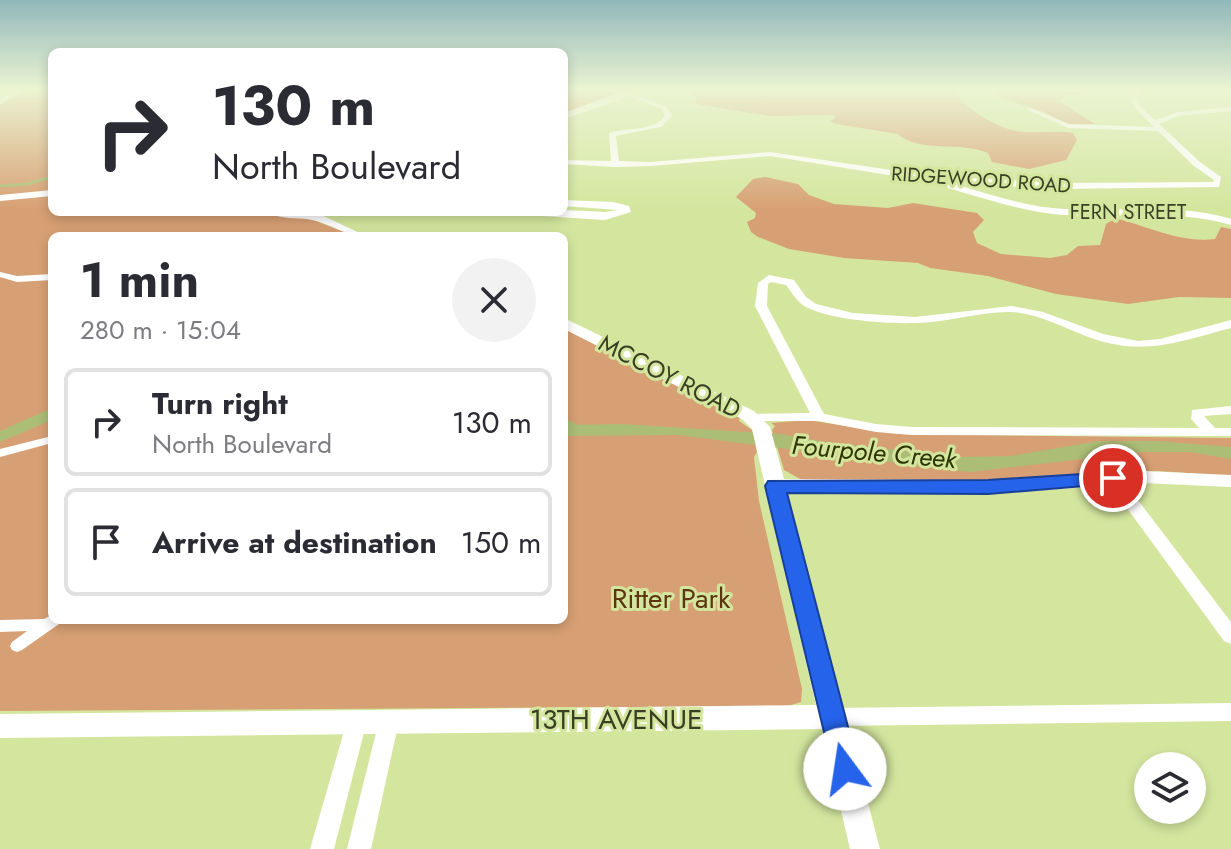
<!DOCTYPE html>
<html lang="en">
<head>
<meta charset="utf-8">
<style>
  :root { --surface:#fff; --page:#f2f2f3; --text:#2b2b33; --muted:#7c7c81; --line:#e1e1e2 }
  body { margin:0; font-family:Jost,sans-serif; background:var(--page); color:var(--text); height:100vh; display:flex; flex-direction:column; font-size:30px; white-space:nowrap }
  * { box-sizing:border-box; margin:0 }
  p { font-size:26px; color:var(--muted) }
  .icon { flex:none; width:44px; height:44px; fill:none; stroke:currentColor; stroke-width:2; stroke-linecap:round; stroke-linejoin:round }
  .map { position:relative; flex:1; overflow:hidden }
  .panel { position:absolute; left:48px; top:232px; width:520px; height:392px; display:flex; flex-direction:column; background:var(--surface); border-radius:12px; box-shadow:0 4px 12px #0003 }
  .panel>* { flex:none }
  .hud { position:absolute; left:48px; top:48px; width:520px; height:168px; border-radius:12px; box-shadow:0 4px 12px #0003; background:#fff; color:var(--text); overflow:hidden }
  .fabs { position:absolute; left:1134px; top:752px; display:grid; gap:16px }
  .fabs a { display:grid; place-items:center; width:72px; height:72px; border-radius:50%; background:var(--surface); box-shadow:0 4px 12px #0003; font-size:40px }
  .pin { position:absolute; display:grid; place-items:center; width:68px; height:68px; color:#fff; margin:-34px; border:4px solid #fff; border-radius:50%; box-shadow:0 2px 8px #0007 }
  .me { position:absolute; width:88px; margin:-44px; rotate:346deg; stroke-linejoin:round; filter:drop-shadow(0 0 6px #0008) }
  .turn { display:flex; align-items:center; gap:28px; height:168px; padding:0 32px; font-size:36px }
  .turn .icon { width:104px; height:104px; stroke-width:2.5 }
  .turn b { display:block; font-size:56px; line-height:68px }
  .round { display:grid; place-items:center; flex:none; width:84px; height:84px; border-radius:42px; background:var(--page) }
  .summary { display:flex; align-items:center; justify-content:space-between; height:136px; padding:0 32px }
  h1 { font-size:48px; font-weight:700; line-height:60px }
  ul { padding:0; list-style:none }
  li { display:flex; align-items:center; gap:24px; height:108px; margin:0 16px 12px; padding:0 16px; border:4px solid var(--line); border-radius:12px }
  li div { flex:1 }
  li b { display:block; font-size:30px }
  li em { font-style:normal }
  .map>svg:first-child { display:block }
</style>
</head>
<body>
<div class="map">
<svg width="1231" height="849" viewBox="0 0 1231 849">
  <rect width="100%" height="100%" fill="#d4e69e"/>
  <g fill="#d7a074">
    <path d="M24 90H52V212L282 214 306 217 354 236H52V620H564V326L740 415 739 421 752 430 757 452 754 457 759 501 802 689 801 702 788 706 0 711V105Z"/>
    <path d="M564 90H619L614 95 564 113Z"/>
    <path d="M687 90H955C962 108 996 127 1016 131 1034 134 1055 130 1073 133L1077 140 1066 160 1029 169 992 162 988 153C962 141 918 153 898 134L836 124 830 121 836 117 834 115 770 116 701 105 696 103V98Z"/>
    <path d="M995 90H1088L1086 93 1068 95 1059 101 1095 124H1066L1044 112 999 97Z"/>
    <path d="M765 177 798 184 809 195 834 204 888 208 913 203 977 213 984 220 973 232 977 243 1001 254 1050 258 1067 255 1078 246 1100 245 1106 224C1112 220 1117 218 1125 221 1154 229 1183 243 1215 239L1221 227 1231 229V298L1179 297 1128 304 1056 294 988 276 930 268 918 263 844 258 789 249 758 237 751 232 747 222 755 218 756 213 736 197 753 179Z"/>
    <path d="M807 420 898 434 1231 438V476L1158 471 984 481 802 480 784 470 772 430 775 426 771 423Z"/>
  </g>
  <g fill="#acbd76">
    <path d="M52 408V420L0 442V431Z"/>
    <path d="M622 424 781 434 825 442 959 457 1010 456 1099 441H1157L1231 447V459L1190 452H1143L970 472 678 435 564 436V425Z"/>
  </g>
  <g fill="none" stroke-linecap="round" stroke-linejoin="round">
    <path stroke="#acbd76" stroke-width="3" d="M0 186 27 184 52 177"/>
    <path stroke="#acbd76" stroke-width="4" d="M564 420 575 426"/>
    <path stroke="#acbd76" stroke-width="5" d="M571 424 576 427"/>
    <g fill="#fff" fill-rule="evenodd">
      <path d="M0 272 17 276 52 274V280L17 282 0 277Z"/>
      <path d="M52 436V443L0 457V449Z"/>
      <path d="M52 615V620H61L59 624 22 650 17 652 12 650 10 646 12 642 27 631 0 632V620L44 619Z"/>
    </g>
    <g fill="#fff" fill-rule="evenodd">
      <path d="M16 90H24L0 104V99Z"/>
      <path d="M1137 90H1143L1137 98 1139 105 1155 120 1178 112 1231 107V111L1179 116 1159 124 1200 162 1221 177 1219 187 1056 189 932 182 770 156 651 166 615 167 564 164V160L611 161 609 133C628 127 652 132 665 116L662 109 625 95 627 92 667 107 672 116 661 127 616 136 619 161 651 162 770 152 932 176 1056 183 1213 182 1214 180 1194 166 1158 131 1068 128 1026 109 1031 108 1069 124 1154 127 1134 107 1131 98Z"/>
      <path d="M951 183C989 194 1026 207 1065 209 1121 212 1176 203 1231 219V225C1172 209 1123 218 1063 215 1024 212 986 199 948 188L947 186Z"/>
      <path d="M52 190V196L0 201V195Z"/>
      <path d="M424 233H443L448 236H419Z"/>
      <path d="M769 275 794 280 806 297 816 304 853 313 915 317 1012 306 1043 312 1103 334 1138 341 1160 339 1231 320V328C1181 341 1146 356 1094 339 1067 330 1041 314 1012 312 980 311 947 323 915 323 888 324 830 320 806 307 797 302 792 293 786 285L771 282 768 284 767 306 824 414 876 424 912 427 1199 428 1191 419 1192 410 1231 406V414L1204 416 1215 428H1231V436L912 435 876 432 819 421H748L746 418 748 415 753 414 810 413 755 306 758 283Z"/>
      <path d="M1113 473 1118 474 1231 622V644L1224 641 1108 482 1105 478Z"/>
      <path d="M1231 703V721L832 726 825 723 822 717 825 711 832 708Z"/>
      <path d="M357 712 364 714 367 721 334 849H310L347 721 350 714Z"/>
      <path d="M389 712 396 714 399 721 371 849H347L379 721 382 714Z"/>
    </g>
    <g fill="#fff" fill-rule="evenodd">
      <path d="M625 90H634L623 99 564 119V113Z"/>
      <path d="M564 200 613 202 629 206 631 212 605 220 542 216 536 212 564 210 605 212 618 210 564 206Z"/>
      <path d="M268 212 317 213 366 236C345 236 332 224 312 220 298 217 280 220 268 212Z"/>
      <path d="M564 318 754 411 770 427 784 479 988 480 1143 471 1231 475V487L1143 483 988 494 787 493 880 849H850L822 729 0 738V714L816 705 752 429 742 419 564 329Z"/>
    </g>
  </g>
  <linearGradient id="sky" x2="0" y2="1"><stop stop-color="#90b8ba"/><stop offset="0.43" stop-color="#ecf4d3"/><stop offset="1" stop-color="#ecf4d3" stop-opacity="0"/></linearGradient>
  <rect width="1231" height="209" fill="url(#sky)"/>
  <path fill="#2563eb" stroke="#184099" stroke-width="2" d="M1113 472 1122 478 1120 483 988 494 787 493 859 769 855 778 845 782 835 778 765 486 768 481 988 480Z"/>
  <g text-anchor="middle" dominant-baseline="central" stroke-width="6" stroke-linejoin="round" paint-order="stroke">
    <g font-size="20" fill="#383f22" stroke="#d4e69e">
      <text transform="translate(981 180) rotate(4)">RIDGEWOOD ROAD</text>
      <text x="1128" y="212">FERN STREET</text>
    </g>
    <g font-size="24" fill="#383f22" stroke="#d4e69e">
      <text transform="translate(670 376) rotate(27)">MCCOY ROAD</text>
    </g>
    <g font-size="26" font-style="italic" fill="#2d3600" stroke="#d4e69e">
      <text transform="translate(874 452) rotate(5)">Fourpole Creek</text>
    </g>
    <g font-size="28" fill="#5d3510" stroke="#d4e69e">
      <text x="671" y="598">Ritter Park</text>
    </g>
    <g font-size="28" fill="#383f22" stroke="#d4e69e">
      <text x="616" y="719">13TH AVENUE</text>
    </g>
  </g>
</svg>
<div class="fabs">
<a><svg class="icon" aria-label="layers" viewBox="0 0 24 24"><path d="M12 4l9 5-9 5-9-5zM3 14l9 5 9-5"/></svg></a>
</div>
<div class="pin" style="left:1113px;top:478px;background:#d93025"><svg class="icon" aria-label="arrive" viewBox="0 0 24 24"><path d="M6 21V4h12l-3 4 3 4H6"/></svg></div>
<svg class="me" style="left:845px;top:769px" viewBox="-20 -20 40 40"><circle r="19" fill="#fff"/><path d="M0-13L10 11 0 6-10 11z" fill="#2563eb"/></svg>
<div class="hud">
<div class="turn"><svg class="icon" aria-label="right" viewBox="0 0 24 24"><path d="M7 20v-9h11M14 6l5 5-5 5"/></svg><div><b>130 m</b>North Boulevard</div></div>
</div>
<section class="panel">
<div class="summary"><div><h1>1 min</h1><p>280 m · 15:04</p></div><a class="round"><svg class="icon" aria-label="close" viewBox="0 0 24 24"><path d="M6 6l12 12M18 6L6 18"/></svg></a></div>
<ul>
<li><svg class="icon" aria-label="right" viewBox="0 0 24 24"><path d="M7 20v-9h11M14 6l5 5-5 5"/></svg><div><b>Turn right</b><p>North Boulevard</p></div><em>130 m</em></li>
<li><svg class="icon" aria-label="arrive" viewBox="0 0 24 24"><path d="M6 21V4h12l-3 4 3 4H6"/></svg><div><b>Arrive at destination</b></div><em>150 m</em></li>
</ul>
</section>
</div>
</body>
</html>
